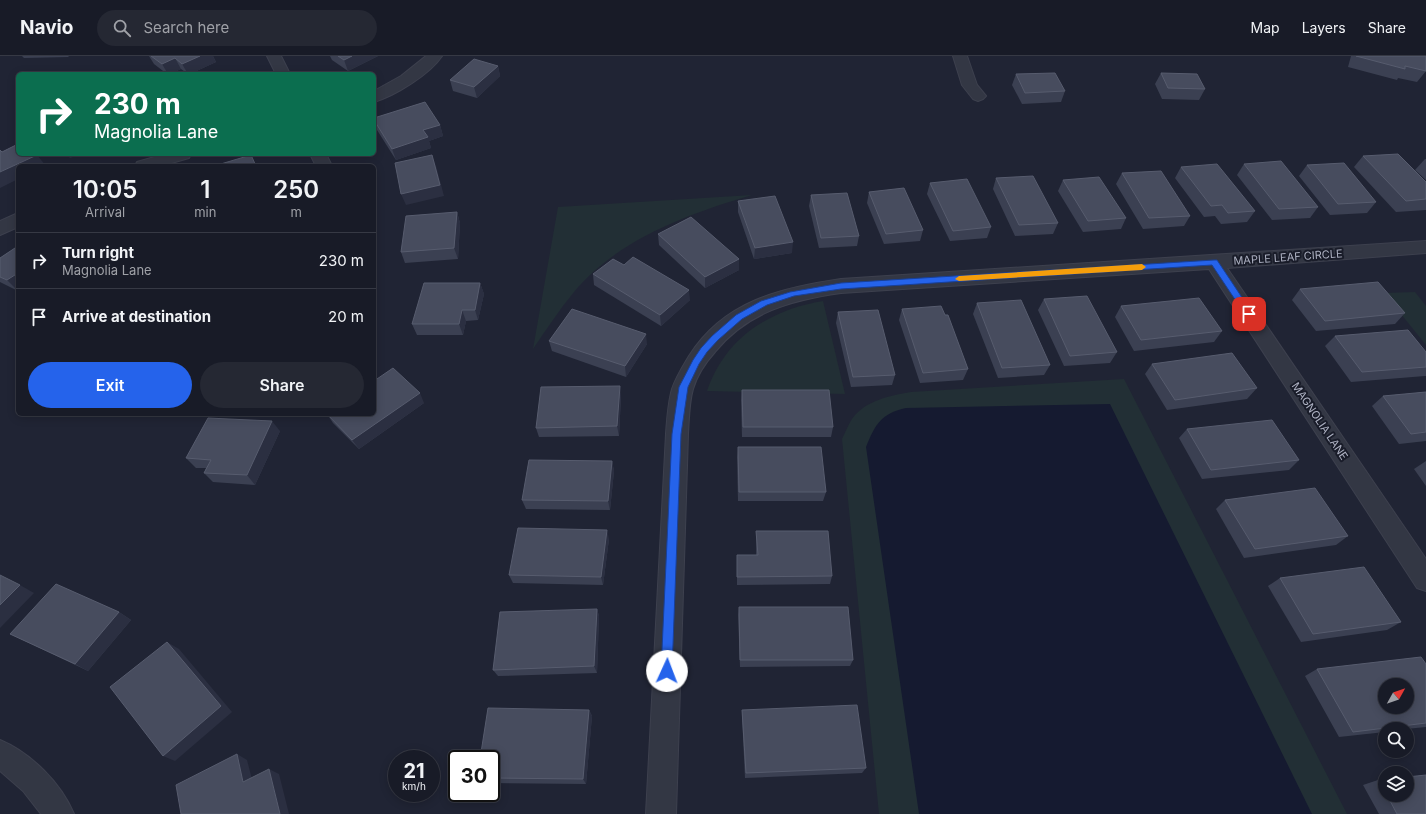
<!DOCTYPE html>
<html lang="en">
<head>
<meta charset="utf-8">
<style>
  :root { --surface:#181b27; --page:#252833; --text:#f1f3f6; --muted:#9fa1a7; --line:#363944; --accent:#2563eb }
  body { margin:0; font-family:Inter,sans-serif; background:var(--page); color:var(--text); height:100vh; display:flex; flex-direction:column; font-size:15px; white-space:nowrap }
  * { box-sizing:border-box; margin:0 }
  p { font-size:13px; color:var(--muted) }
  .icon { flex:none; width:22px; height:22px; fill:none; stroke:currentColor; stroke-width:2; stroke-linecap:round; stroke-linejoin:round }
  .map { position:relative; flex:1; overflow:hidden }
  .panel { position:absolute; left:16px; top:108px; width:360px; height:252px; display:flex; flex-direction:column; background:var(--surface); border-radius:6px; box-shadow:0 2px 10px #0003,0 0 0 1px var(--line) }
  .panel>* { flex:none }
  .banner { position:absolute; left:16px; top:16px; width:360px; height:84px; border-radius:6px; box-shadow:0 2px 10px #0003,0 0 0 1px var(--line); background:#0b6e4f; color:#fff; overflow:hidden }
  .needle { width:26px; rotate:50deg }
  .controls { position:absolute; left:1378px; top:622px; display:grid; gap:8px }
  .controls a { display:grid; place-items:center; width:36px; height:36px; border-radius:50%; background:var(--surface); box-shadow:0 2px 10px #0003,0 0 0 1px var(--line); font-size:20px }
  .speed { position:absolute; left:388px; top:694px; display:flex; gap:8px; font-size:20px; font-weight:700; text-align:center }
  .speed>* { display:grid; place-content:center; width:52px; height:52px; border-radius:50%; background:var(--surface); box-shadow:0 2px 10px #0003,0 0 0 1px var(--line); line-height:1 }
  .speed small { font-size:10px; font-weight:400 }
  .speed .limit { border:2px solid #111; border-radius:6px; background:#fff; color:#111 }
  .pin { position:absolute; display:grid; place-items:center; width:34px; height:34px; color:#fff; margin:-17px; border-radius:8px; box-shadow:0 2px 6px #0006 }
  .me { position:absolute; width:44px; margin:-22px; rotate:2deg; stroke-linejoin:round; filter:drop-shadow(0 0 3px #0008) }
  .turn { display:flex; align-items:center; gap:14px; height:84px; padding:0 12px; font-size:18px }
  .turn .icon { width:52px; height:52px; stroke-width:2.5 }
  .turn b { display:block; font-size:28px; line-height:34px }
  .eta { display:flex; justify-content:space-evenly; align-items:center; height:68px; text-align:center }
  .eta b { font-size:24px; font-weight:600; line-height:28px }
  .button { display:flex; gap:8px; margin-top:auto; padding:8px 12px }
  .button a { flex:1; height:46px; border-radius:24px; background:var(--accent); color:#fff; font-size:16px; font-weight:600; line-height:46px; text-align:center }
  .button a+a { background:var(--page); color:var(--text) }
  ul { padding:0; list-style:none }
  li { display:flex; align-items:center; gap:12px; height:56px; padding:0 12px; border-top:1px solid var(--line) }
  li div { flex:1 }
  li b { display:block; font-size:15px }
  li em { font-style:normal }
  header { display:flex; align-items:center; gap:24px; box-sizing:border-box; height:56px; padding:0 20px; background:var(--surface); border-bottom:1px solid var(--line) }
  header strong { font-size:19px }
  nav { display:flex; gap:22px; margin-inline-start:auto; font-size:14px }
  .search { width:280px; height:36px; background:var(--page); display:flex; align-items:center; gap:10px; box-sizing:border-box; padding:0 14px; border-radius:22px; color:var(--muted); font-size:15px }
  .map>svg:first-child { display:block }
</style>
</head>
<body>
<header>
<strong>Navio</strong>
<div class="search"><svg class="icon" aria-label="search" viewBox="0 0 24 24"><circle cx="10" cy="10" r="6"/><path d="M15 15l6 6"/></svg>Search here</div>
<nav><a>Map</a><a>Layers</a><a>Share</a></nav>
</header>
<div class="map">
<svg width="1426" height="758" viewBox="0 0 1426 758">
  <rect width="100%" height="100%" fill="#202434"/>
  <g fill="#222f35">
    <path d="M752 139C688 158 618 183 574 236 559 254 546 274 533 293L558 151Z"/>
    <path d="M1415 236 1426 250V289L1384 237Z"/>
    <path d="M823 245 845 338 707 335C725 282 769 254 823 245Z"/>
    <path d="M1124 323 1347 758H879L842 383C845 377 848 369 852 363 866 344 889 340 911 336Z"/>
  </g>
  <path fill="#151a30" d="M1110 348 1312 758H919L866 391C875 368 882 357 906 352Z"/>
  <g fill="none" stroke-linecap="round" stroke-linejoin="round">
    <defs>
      <g id="minor">
        <path d="M267 0H281L290 18H276Z"/>
        <path d="M426 0H442C430 18 395 40 374 46V35L401 20Z"/>
        <path d="M953 0H967L977 29 986 40 983 43 978 45 973 43 962 29Z"/>
        <path d="M165 98H191L189 102 161 110H135L137 106Z"/>
        <path d="M310 98H326L332 110H316Z"/>
        <path d="M18 157V171L0 179V165Z"/>
        <path d="M1426 185V197L1227 212 1426 503V535L1417 532 1209 213 841 237C792 244 747 256 715 296 706 306 697 319 693 333 689 347 689 363 688 378L676 758H646L666 378C667 363 668 347 672 333 676 321 683 310 689 300 724 245 780 232 841 223Z"/>
        <path d="M0 684C31 697 61 727 74 758H41L23 735 0 715Z"/>
      </g>
    </defs>
    <use href="#minor" stroke="#3d404e" stroke-width="2"/>
    <use href="#minor" fill="#333744" fill-rule="evenodd"/>
  </g>
  <g fill="#3b4052">
    <path d="M22 0H69L68 1 24 2Z"/>
    <path d="M149 0H213L216 6 190 18H188L181 13 170 18H167L154 8Z"/>
    <path d="M330 0H378L348 15 332 4Z"/>
    <path d="M1351 0H1426V15L1417 26 1398 22 1397 24 1348 11Z"/>
    <path d="M498 10 500 20 477 42 453 35 450 24Z"/>
    <path d="M1161 17 1205 33 1199 44 1162 43 1155 28Z"/>
    <path d="M1016 18 1065 35 1061 46 1022 48 1012 29Z"/>
    <path d="M374 62 440 69 443 80 429 85 431 92 396 104 377 74 374 65Z"/>
    <path d="M1363 100 1426 126V154L1396 156 1354 111Z"/>
    <path d="M1425 103H1426V124L1415 114Z"/>
    <path d="M1244 108 1318 151 1310 162 1272 164 1237 119Z"/>
    <path d="M1307 109 1376 146 1367 157 1330 159 1299 120Z"/>
    <path d="M1181 111 1255 155 1247 166 1221 168 1215 160 1204 161 1175 122Z"/>
    <path d="M1122 117 1190 160 1184 170 1143 173 1116 128Z"/>
    <path d="M996 122 1058 167 1053 178 1015 180 993 133Z"/>
    <path d="M1063 124 1126 162 1121 173 1083 176 1058 135Z"/>
    <path d="M930 127 991 171 987 182 950 185 927 138Z"/>
    <path d="M869 136 923 174 920 185 884 188 867 147Z"/>
    <path d="M811 139 859 180 857 190 819 192 809 150Z"/>
    <path d="M738 145 792 197 754 203 738 156Z"/>
    <path d="M457 156 460 167 458 203 405 207 401 196Z"/>
    <path d="M658 178 739 203V214L705 232 659 189Z"/>
    <path d="M0 202 18 235 0 226Z"/>
    <path d="M624 209 690 244 661 270 594 229 593 218Z"/>
    <path d="M480 227 484 238 478 264 466 265 463 279H417L412 268Z"/>
    <path d="M1300 233 1405 257 1395 268 1316 275 1292 244Z"/>
    <path d="M1044 243 1117 296 1110 307 1064 310 1038 254Z"/>
    <path d="M977 247 1050 309 1044 319 998 322 973 258Z"/>
    <path d="M1121 250 1222 275 1214 286 1134 295 1115 261Z"/>
    <path d="M902 253 945 259 968 313 963 324 920 327 899 264Z"/>
    <path d="M838 256 895 319 892 329 851 331 836 267Z"/>
    <path d="M1335 280 1426 296V320H1425L1351 326 1325 290Z"/>
    <path d="M549 285 647 288 626 321 552 295Z"/>
    <path d="M1152 308 1257 332 1247 343 1167 354 1145 318Z"/>
    <path d="M742 334 833 371 831 381H742L741 344Z"/>
    <path d="M1426 336V385L1399 388 1372 350 1383 340Z"/>
    <path d="M621 340 619 380 539 381 536 372Z"/>
    <path d="M424 347 359 393 333 367 327 358Z"/>
    <path d="M1187 373 1299 404 1289 414 1202 423 1179 382Z"/>
    <path d="M280 375 255 429 213 426 204 417 206 412H196L186 402Z"/>
    <path d="M738 391 826 436 823 445H738L737 401Z"/>
    <path d="M612 405 614 415 610 454 526 453 522 444Z"/>
    <path d="M1426 405V430L1414 413Z"/>
    <path d="M1225 444 1348 480 1336 489 1244 502 1216 453Z"/>
    <path d="M756 475 832 520 830 528 737 529V499H756Z"/>
    <path d="M609 483 603 529 513 527 509 519Z"/>
    <path d="M1280 522 1401 566 1387 574 1301 586 1268 530Z"/>
    <path d="M739 551 853 604 850 610 740 611 738 559Z"/>
    <path d="M597 553 599 560 597 617 498 620 493 614Z"/>
    <path d="M119 556 131 564 88 615 10 578Z"/>
    <path d="M1426 608V671L1406 673H1385V676L1339 681 1305 620 1317 613Z"/>
    <path d="M589 654 592 660 586 728 491 727V703Z"/>
    <path d="M742 654 866 712 862 717 745 722 742 660Z"/>
    <path d="M1385 723V739H1407L1426 758H1379L1363 729 1378 724Z"/>
  </g>
  <g fill="#2b2f41">
    <path d="M200 0H213L216 6 190 18H188L182 8Z"/>
    <path d="M352 0H378L348 15 344 4Z"/>
    <path d="M175 2 181 13 170 18H168L162 8Z"/>
    <path d="M498 10 500 20 477 42 474 31Z"/>
    <path d="M440 69 443 80 429 85 431 92 396 104 392 93 423 74Z"/>
    <path d="M66 98H82L70 102Z"/>
    <path d="M37 99 46 110H18V123L0 132V116Z"/>
    <path d="M432 99 436 110 444 140 406 149 401 138Z"/>
    <path d="M457 156 460 167 458 203 454 192Z"/>
    <path d="M793 186 792 197 754 203 755 192Z"/>
    <path d="M739 203V214L705 232V221Z"/>
    <path d="M18 217V235L7 224Z"/>
    <path d="M480 227 484 238 478 264 475 254Z"/>
    <path d="M689 234 690 244 661 270 660 259Z"/>
    <path d="M462 254 466 265 463 279 459 268Z"/>
    <path d="M646 278 647 288 626 321 625 310Z"/>
    <path d="M620 330 621 340 619 380 617 370Z"/>
    <path d="M420 337 424 347 359 393 352 384Z"/>
    <path d="M272 365 280 375 255 429 247 419Z"/>
    <path d="M612 405 614 415 610 454 608 445Z"/>
    <path d="M607 474 609 483 603 529 601 521Z"/>
    <path d="M20 529 34 537 0 572V549Z"/>
    <path d="M597 553 599 560 597 617 594 610Z"/>
    <path d="M119 556 131 564 88 615 75 608Z"/>
    <path d="M167 586 179 593 232 656 175 705 163 700Z"/>
    <path d="M589 654 592 660 586 728 583 723Z"/>
    <path d="M237 698 247 704 254 731 243 726Z"/>
    <path d="M269 713 279 718 289 758H280Z"/>
  </g>
  <g fill="#474c5e" stroke="#575c6e" fill-rule="evenodd">
    <path d="M151 0H200L182 8 175 2 162 8Z"/>
    <path d="M338 0H352L344 4Z"/>
    <path d="M1356 0H1426V15L1405 10V13Z"/>
    <path d="M474 3 498 10 474 31 450 24Z"/>
    <path d="M1055 17 1065 35 1025 37 1016 18Z"/>
    <path d="M1161 17 1197 18 1205 33 1168 32Z"/>
    <path d="M425 46 440 69 423 74 428 81 392 93 374 64V62Z"/>
    <path d="M18 88V98H36L37 99 0 116V94L2 96Z"/>
    <path d="M1398 98 1426 126V143L1406 145 1363 100Z"/>
    <path d="M251 99 256 110H214Z"/>
    <path d="M432 99 440 129 401 138 395 107Z"/>
    <path d="M1281 105 1318 151 1279 153 1244 108Z"/>
    <path d="M1344 107 1376 146 1338 148 1307 109Z"/>
    <path d="M1217 108 1255 155 1228 157 1222 149 1211 150 1181 111Z"/>
    <path d="M1161 115 1190 160 1149 162 1122 117Z"/>
    <path d="M1033 120 1058 167 1019 169 996 122Z"/>
    <path d="M1099 121 1126 162 1088 165 1063 124Z"/>
    <path d="M967 123 991 171 953 175 930 127Z"/>
    <path d="M904 132 923 174 886 178 869 136Z"/>
    <path d="M847 137 859 180 821 182 811 139Z"/>
    <path d="M775 140 793 186 755 192 738 145Z"/>
    <path d="M457 156 454 192 401 196 406 160Z"/>
    <path d="M691 161 739 203 705 221 658 178Z"/>
    <path d="M18 190V217L7 224 0 221V202Z"/>
    <path d="M633 201 689 234 660 259 593 218 613 203 624 209Z"/>
    <path d="M1378 226 1405 257 1325 265 1300 233Z"/>
    <path d="M424 227H480L475 254H462L459 268H412Z"/>
    <path d="M1087 240 1117 296 1070 300 1044 243Z"/>
    <path d="M1199 242 1222 275 1141 284 1121 250Z"/>
    <path d="M1021 244 1050 309 1002 312 977 247Z"/>
    <path d="M941 250 945 259H948L968 313 923 317 902 253Z"/>
    <path d="M572 253 646 278 625 310 549 285Z"/>
    <path d="M878 254 895 319 853 321 838 256Z"/>
    <path d="M1408 274 1426 296V311L1362 316 1335 280Z"/>
    <path d="M1232 297 1257 332 1175 344 1152 308Z"/>
    <path d="M393 312 420 337 352 384 327 358H374V325Z"/>
    <path d="M620 330 617 370 536 372 541 331Z"/>
    <path d="M742 334H829L833 371H743Z"/>
    <path d="M1426 336V376L1411 378 1383 340Z"/>
    <path d="M208 362 272 365 247 419 204 417 211 404 186 402Z"/>
    <path d="M1272 364 1299 404 1211 414 1187 373Z"/>
    <path d="M738 391H821L826 436H739Z"/>
    <path d="M529 404 612 405 608 445 522 444Z"/>
    <path d="M1315 432 1348 480 1255 493 1225 444Z"/>
    <path d="M518 472 607 474 601 521 509 519Z"/>
    <path d="M756 475H828L832 520 737 521V499H758Z"/>
    <path d="M1364 511 1401 566 1313 578 1280 522Z"/>
    <path d="M0 519 20 529 0 549Z"/>
    <path d="M56 528 119 556 75 608 10 578Z"/>
    <path d="M739 551H848L853 604H740Z"/>
    <path d="M597 553 594 610 493 614 500 556Z"/>
    <path d="M167 586 221 650 163 700 110 631Z"/>
    <path d="M1421 601 1426 608V667L1353 676 1317 613ZM1385 629H1407V651H1385Z"/>
    <path d="M857 649 866 712 746 717 742 654Z"/>
    <path d="M488 652 589 654 583 723 491 722V703H480Z"/>
    <path d="M237 698 243 726 269 713 280 758H181L176 729Z"/>
    <path d="M1426 719V758H1397L1387 739H1407V721Z"/>
    <path d="M1385 723V736L1378 724Z"/>
  </g>
  <path fill="#2563eb" stroke="#184099" d="M1214 204H1217L1251 255V260H1246L1212 209 841 233 794 240 767 249 742 263 718 284 707 296 699 308 688 331 681 378 672 615 670 619 667 621 663 619 661 615 672 378 679 331 693 304 701 292 712 280 736 259 761 245 790 236 841 227Z"/>
  <path fill="#f59e0b" d="M1142 208 1146 211 1142 214 959 225 955 223 959 220Z"/>
  <g text-anchor="middle" dominant-baseline="central" stroke-width="4" stroke-linejoin="round" paint-order="stroke">
    <g font-size="11" fill="#adb1c2" stroke="#191c29">
      <text transform="translate(1288 201) rotate(-4)">MAPLE LEAF CIRCLE</text>
      <text transform="translate(1320 365) rotate(56)">MAGNOLIA LANE</text>
    </g>
  </g>
</svg>
<div class="controls">
<a><svg class="needle" viewBox="-14 -14 28 28"><path d="M0-13l5 13h-10z" fill="#e53935"/><path d="M0 13l5-13h-10z" fill="#9fa1a7"/></svg></a>
<a><svg class="icon" aria-label="search" viewBox="0 0 24 24"><circle cx="10" cy="10" r="6"/><path d="M15 15l6 6"/></svg></a>
<a><svg class="icon" aria-label="layers" viewBox="0 0 24 24"><path d="M12 4l9 5-9 5-9-5zM3 14l9 5 9-5"/></svg></a>
</div>
<div class="speed"><div>21<small>km/h</small></div><div class="limit">30</div></div>
<div class="pin" style="left:1249px;top:258px;background:#d93025"><svg class="icon" aria-label="arrive" viewBox="0 0 24 24"><path d="M6 21V4h12l-3 4 3 4H6"/></svg></div>
<svg class="me" style="left:667px;top:615px" viewBox="-20 -20 40 40"><circle r="19" fill="#fff"/><path d="M0-13L10 11 0 6-10 11z" fill="#2563eb"/></svg>
<div class="banner">
<div class="turn"><svg class="icon" aria-label="right" viewBox="0 0 24 24"><path d="M7 20v-9h11M14 6l5 5-5 5"/></svg><div><b>230 m</b>Magnolia Lane</div></div>
</div>
<section class="panel">
<div class="eta">
<div><b>10:05</b><p>Arrival</p></div>
<div><b>1</b><p>min</p></div>
<div><b>250</b><p>m</p></div>
</div>
<ul>
<li><svg class="icon" aria-label="right" viewBox="0 0 24 24"><path d="M7 20v-9h11M14 6l5 5-5 5"/></svg><div><b>Turn right</b><p>Magnolia Lane</p></div><em>230 m</em></li>
<li><svg class="icon" aria-label="arrive" viewBox="0 0 24 24"><path d="M6 21V4h12l-3 4 3 4H6"/></svg><div><b>Arrive at destination</b></div><em>20 m</em></li>
</ul>
<div class="button"><a>Exit</a><a>Share</a></div>
</section>
</div>
</body>
</html>
